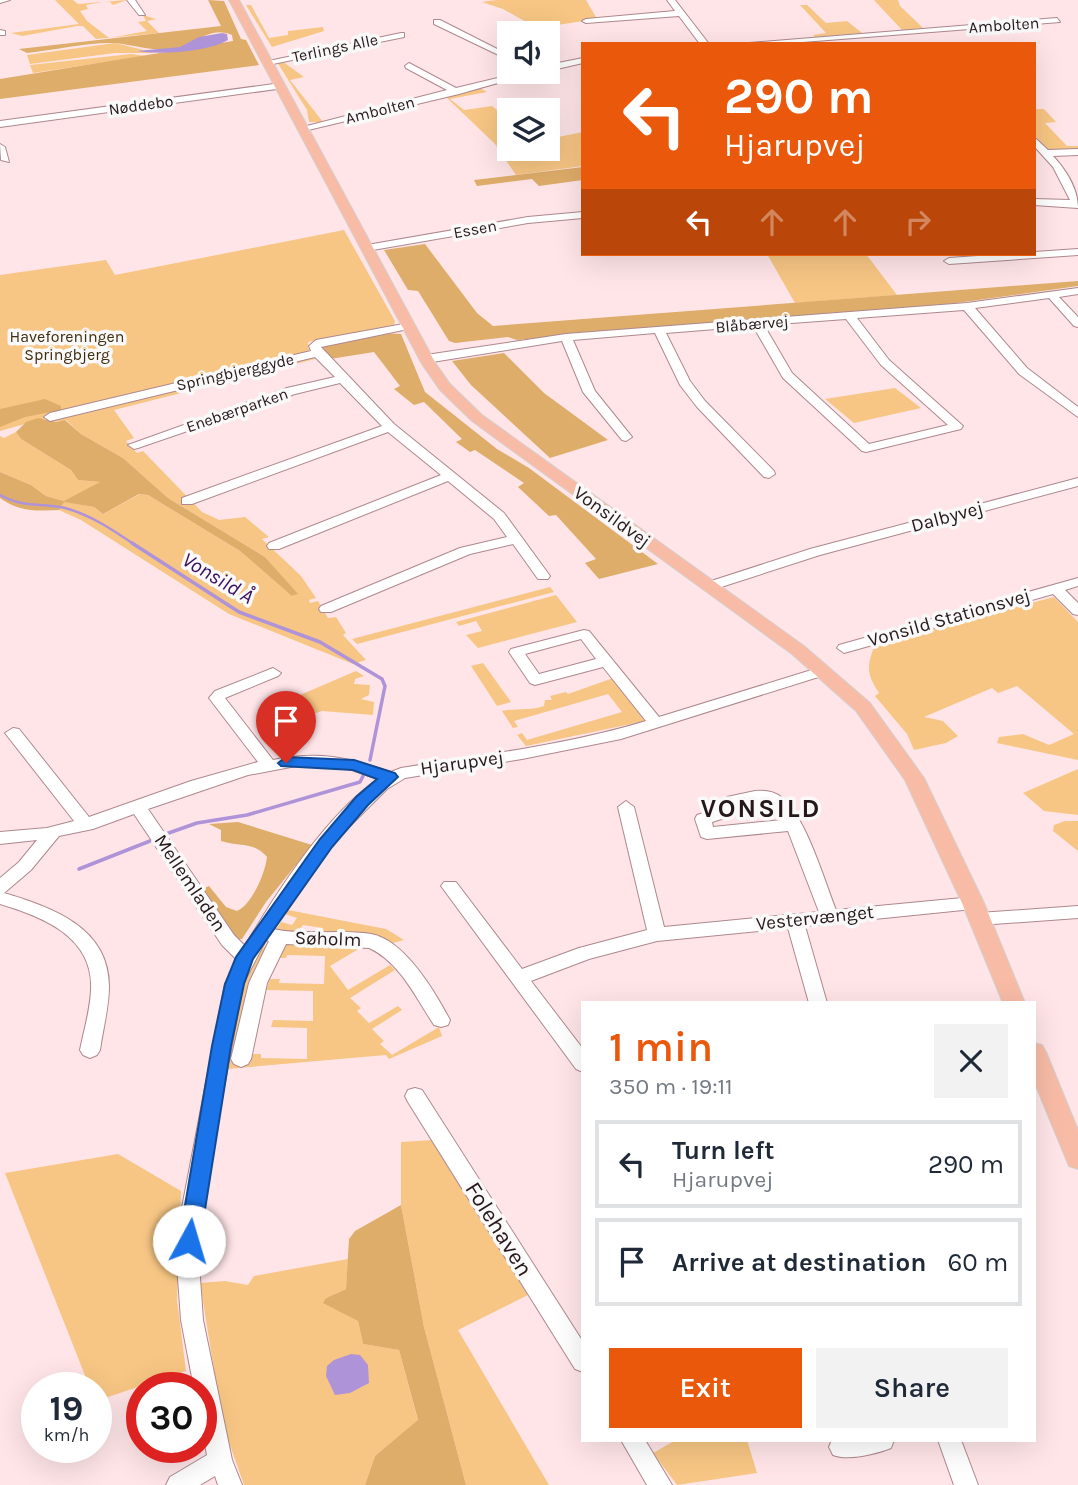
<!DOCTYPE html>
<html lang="en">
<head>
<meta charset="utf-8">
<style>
  :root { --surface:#fff; --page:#f2f2f3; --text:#1f2937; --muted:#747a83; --line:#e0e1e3; --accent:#ea580c }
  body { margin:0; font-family:Karla,sans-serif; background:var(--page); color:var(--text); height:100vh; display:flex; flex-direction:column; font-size:26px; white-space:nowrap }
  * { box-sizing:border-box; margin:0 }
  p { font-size:23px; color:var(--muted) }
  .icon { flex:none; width:38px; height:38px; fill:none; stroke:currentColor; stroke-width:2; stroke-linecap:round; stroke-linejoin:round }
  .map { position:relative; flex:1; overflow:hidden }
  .side { position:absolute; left:581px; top:1001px; width:455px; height:441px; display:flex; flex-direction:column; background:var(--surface); border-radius:0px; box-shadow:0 7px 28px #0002 }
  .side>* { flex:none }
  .banner { position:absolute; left:581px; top:42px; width:455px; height:214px; border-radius:0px; box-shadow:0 7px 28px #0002; background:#ea580c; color:#fff; overflow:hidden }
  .controls { position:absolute; left:497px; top:21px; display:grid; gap:14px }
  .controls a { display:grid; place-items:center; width:63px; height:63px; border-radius:0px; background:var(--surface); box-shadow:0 7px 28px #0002; font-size:35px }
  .speed { position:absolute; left:21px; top:1372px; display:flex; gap:14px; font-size:35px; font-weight:700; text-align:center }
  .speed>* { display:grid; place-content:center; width:91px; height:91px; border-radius:50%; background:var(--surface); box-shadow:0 7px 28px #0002; line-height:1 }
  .speed small { font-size:18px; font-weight:400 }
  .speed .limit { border:10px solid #d22; background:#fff; color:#111 }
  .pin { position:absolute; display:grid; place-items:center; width:60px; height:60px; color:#fff; margin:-72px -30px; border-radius:50% 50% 50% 0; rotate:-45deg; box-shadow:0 0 7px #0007 }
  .pin .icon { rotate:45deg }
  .me { position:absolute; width:77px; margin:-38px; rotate:6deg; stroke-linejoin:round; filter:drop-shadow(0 0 5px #0008) }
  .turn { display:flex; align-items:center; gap:24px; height:147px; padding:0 28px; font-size:32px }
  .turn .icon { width:91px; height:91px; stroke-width:2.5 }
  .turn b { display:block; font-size:49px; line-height:60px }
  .lanes { display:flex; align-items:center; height:66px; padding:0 28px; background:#0003; justify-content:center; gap:35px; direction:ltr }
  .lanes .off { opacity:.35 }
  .round { display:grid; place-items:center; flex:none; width:74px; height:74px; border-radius:0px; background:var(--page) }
  .overview { display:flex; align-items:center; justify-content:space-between; height:119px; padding:0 28px }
  h1 { font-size:42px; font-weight:600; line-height:52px; color:var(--accent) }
  .button { display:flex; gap:14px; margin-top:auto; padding:14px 28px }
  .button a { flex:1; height:80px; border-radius:0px; background:var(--accent); color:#fff; font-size:28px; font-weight:600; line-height:80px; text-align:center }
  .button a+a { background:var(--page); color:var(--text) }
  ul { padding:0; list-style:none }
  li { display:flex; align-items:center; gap:21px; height:88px; margin:0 14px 10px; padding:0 14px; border:4px solid var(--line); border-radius:0px }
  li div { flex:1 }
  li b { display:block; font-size:26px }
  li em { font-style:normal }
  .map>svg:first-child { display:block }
</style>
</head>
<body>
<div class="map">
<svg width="1078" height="1485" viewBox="0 0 1078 1485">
  <rect width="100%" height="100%" fill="#ffe5e8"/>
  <g fill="#f7c684">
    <path d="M55 0H73L78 4 127 0 113 5 109 1 86 5 88 9 80 11 87 21 109 38 147 31 138 22 146 21 143 15 156 19 147 21 159 33 96 39 83 26H77L22 36 11 33 79 24Z"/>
    <path d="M496 0H586L597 19 537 28 503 9 482 2Z"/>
    <path d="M874 0H898L900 6 923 28 902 30Z"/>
    <path d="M246 5H251L269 38 288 35V31L323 27 324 31 272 47Z"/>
    <path d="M800 5H807L826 23 847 21 862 33 815 37 813 35 826 33Z"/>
    <path d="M115 43 156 53H115L30 64 27 55Z"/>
    <path d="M131 54 146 56 33 73 30 65Z"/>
    <path d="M282 61 304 77 290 80 323 122H309L307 110 277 62Z"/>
    <path d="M480 88 487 92 450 99 464 110 492 106 509 120V149H548V139L583 132V166L516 175 495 144 446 97Z"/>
    <path d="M1034 109H1044L1056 122 1045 123 1067 146H1078V150L1047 149 1034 135Z"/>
    <path d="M344 230 395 321 394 325 308 342 309 353 315 359 114 410 134 438 126 441 137 453 143 451 202 512 219 520 245 517 269 537 262 539 301 576 316 598 309 600 310 603 318 601 328 618 336 617 346 633 343 635 366 660 353 664 229 614 81 520 59 510 64 501 46 496 31 485 0 472V436L4 438 16 432 21 439 71 470 78 480 101 482 66 502 94 507 103 514 140 494 148 495 240 551 293 596 297 594 265 557 168 498 123 458 81 434 66 420 57 422 50 417 0 431V275L106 260 115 275Z"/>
    <path d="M767 254H866L897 295 795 303Z"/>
    <path d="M895 388 921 408 854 423 825 399Z"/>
    <path d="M550 587 554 592 357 644 352 639Z"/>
    <path d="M556 595 577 622 478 648 466 635 482 631 476 621 459 626 456 622Z"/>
    <path d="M1054 597 1078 622V760L997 743 999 737 1023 734 1049 745 1074 734 1017 686 998 693 992 688 924 717 943 721 958 736 946 743 914 750 907 734 875 696 879 693C867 674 866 668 875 644Z"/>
    <path d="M483 663 511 702 497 706 471 666Z"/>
    <path d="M356 671 364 676 355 679 354 684 370 685 369 695 361 699 374 702 373 715 322 711 288 722 279 704Z"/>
    <path d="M616 677 650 720 526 746 517 735 522 733 527 740 622 712 608 694 514 721 518 727 513 728 502 711C516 708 531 711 544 706L545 700H552L550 696 566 692 568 694Z"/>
    <path d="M1078 769V815L1044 811 1023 793Z"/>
    <path d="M1065 821H1078V851L1053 831 1054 825Z"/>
    <path d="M288 910 386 929 404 940 393 943 383 939 319 936 323 928 303 925 296 933 276 930 281 922 292 925 297 918 285 914Z"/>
    <path d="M269 942 252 984 233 1063 237 1065 248 1054H261V1058L307 1059V1028L271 1027 273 1020 313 1021V991L266 990 270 979H280L279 983 324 984 325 956 287 955 286 958H280L285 945 291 944 360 945 362 947 330 966 348 990 390 965 395 970 350 998 361 1008 357 1011 369 1023 398 1006 402 1010 372 1029 384 1041 380 1044 392 1055 439 1027 442 1036 389 1059 386 1055 227 1069C236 1030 239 971 269 942Z"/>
    <path d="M433 1140 528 1295 458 1330 549 1485H466L424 1327 401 1205V1142Z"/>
    <path d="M118 1154 181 1191 177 1300 186 1371 96 1401V1388H90L5 1173Z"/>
    <path d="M348 1259 346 1289 326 1298 358 1321 363 1344 399 1350 418 1421 375 1456 365 1485H244L223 1425 200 1283 225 1281 248 1285 254 1276Z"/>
    <path d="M676 1440H747L757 1473 677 1485 653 1453Z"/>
  </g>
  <g fill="#dfad6a">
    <path d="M208 0 224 1 241 39 246 40 259 65 0 99V79L233 41 232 35C212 26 198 41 181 47 159 54 136 45 115 43 87 42 55 50 27 53L19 49 221 26Z"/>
    <path d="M583 167V180L539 186 532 179 477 186 474 180Z"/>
    <path d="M425 244 477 313 493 326 1078 281V286L935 306 517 340 508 337 455 343 449 341 418 291 408 290 384 250Z"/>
    <path d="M379 333 401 334 425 392 497 449 529 468 658 564 599 579 585 563 596 559 556 515 549 516 518 487 524 483 475 450 470 452 456 442 462 439 424 402 414 405 394 389 400 386 374 352 330 359 322 346Z"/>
    <path d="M504 353 544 393 608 440 550 458 471 385 452 361Z"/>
    <path d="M45 399 61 406V410L25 417 0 427V409Z"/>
    <path d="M38 418 57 422 65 420 81 434 123 458 168 498 265 557 298 594 292 596 240 551 148 495 139 494 103 514 94 507 64 502 59 510C35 511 20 512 0 498V472L31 485 46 496 64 501 100 482 78 480 71 470 21 439 16 432 26 422Z"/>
    <path d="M238 822 312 845 266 902 242 939 233 940 200 890 209 886 226 907 237 911C252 904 265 874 267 857 254 841 238 847 221 841V830L209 824Z"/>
    <path d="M401 1205 424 1327 466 1485H365L375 1456 418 1420 399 1350 363 1344 358 1321 323 1303 326 1298 346 1289 349 1239 355 1231Z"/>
  </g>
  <g fill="#af93d8">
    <path d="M222 33 227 34 228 40C208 52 160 55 137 51L180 47 199 37Z"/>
    <path d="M351 1354 360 1355 368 1365 369 1383 350 1393 335 1395 326 1376 327 1366 334 1360Z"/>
  </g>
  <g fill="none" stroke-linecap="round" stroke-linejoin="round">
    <path stroke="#af93d8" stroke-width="2.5" d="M0 495C27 509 39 502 65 508 91 515 113 530 135 545"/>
    <g stroke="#af93d8" stroke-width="3.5">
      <path d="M132 543 239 612 320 642 382 679 385 686 370 760"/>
      <path d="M163 835 197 823 247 815 360 782 363 776"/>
      <path d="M79 869 150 841"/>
    </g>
    <defs>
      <g id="minor">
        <path d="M0 0H10L0 3Z"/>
        <path d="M127 0H135L145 15H139Z"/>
        <path d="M667 0H675L709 44H700L679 16 586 23 582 21 586 19 675 11Z"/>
        <path d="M1057 18 1060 22 777 44H737Z"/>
        <path d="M434 20H440L509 55V60L434 24Z"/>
        <path d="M0 30 5 31V35H0Z"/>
        <path d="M401 33H404V37L268 65 264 62Z"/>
        <path d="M583 58V63L548 71V65Z"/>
        <path d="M409 63 456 88 523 72H537L459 94 304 131 299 128 447 90 406 68 405 66Z"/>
        <path d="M281 83 284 84V88L0 127V121Z"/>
        <path d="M1034 137 1048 150 1078 149V155L1053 156C1066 170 1078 189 1078 208L1034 205V199L1070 200 1053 167 1034 146Z"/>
        <path d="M0 144 5 147 9 162 1 160Z"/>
        <path d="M583 212V218L528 223 367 251 362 248 367 245 528 217Z"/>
        <path d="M1078 249V255L949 264 944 261 949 258Z"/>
        <path d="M1078 288V294L1059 297 1078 317V327L1074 326 1049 298 975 308 1027 368 1078 407V417L1019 374 964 310 857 318 889 360 963 426 961 429 866 452 862 451 783 378 753 326 666 333 690 381 705 401 774 471 775 474 769 478 764 477 697 407 680 385 655 333 573 340 595 391 632 437 626 441 622 440 583 392 562 341 426 363 420 359 426 355 566 334 967 303ZM846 319 881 365 948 425 869 444 792 373 764 325Z"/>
        <path d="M409 323 413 324V328L321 347 394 424 504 513 550 576 548 579H538L513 544 470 554 331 612H321L319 609 321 606 460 548 507 537 494 519 448 481 279 549H269L267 546 269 543 441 475 388 432 192 504H182V498L382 426 340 383 295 394 138 448 134 449 128 445 287 388 335 377 315 357 50 421 44 417 50 413 311 351 309 346 316 340Z"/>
        <path d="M1078 478V486L820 555 715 589H705L703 586 705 583 810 549Z"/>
        <path d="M1078 578V586L1065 590 1078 603V615L1073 614 1053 594 844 653 837 648 839 645Z"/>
        <path d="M584 630 589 631 659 717 818 668H828L830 671 828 674 621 739 522 759 405 778 387 789 338 838 273 929C305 936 339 929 371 934 405 940 435 992 450 1020L448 1025 441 1027 434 1025C416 998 400 962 369 948L286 944 267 983 251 1059 248 1064 241 1067 234 1064 231 1059 249 983 269 941 266 940 243 984 200 1218 199 1264 203 1320 232 1460 242 1485H218L215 1476 200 1485H166L170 1477 207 1455 201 1424V1388H194L181 1320 177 1264 180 1218 225 984 237 960 222 945 134 814 93 829 59 836 31 870 4 893C51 907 109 927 109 986 109 1007 103 1029 100 1050L97 1055 90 1058 83 1055 80 1050C84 1030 90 1011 91 990 94 937 43 917 0 904V878L19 862 37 840 0 844V832L47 828 74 821 5 733 13 728 19 729 89 817 191 781 258 762 209 698 215 691 273 668 281 673 278 676 225 698 273 760C319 751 347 757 391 772L401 768C483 755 567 745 646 721L603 667 535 685 530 683 509 652 511 649ZM581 639 596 659 539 674 525 654ZM296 766 343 767 378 779C327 814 276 893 245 946L234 935 148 809 248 775Z"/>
        <path d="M755 791C764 790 774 791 781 797 806 816 824 880 836 910L973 897 979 899 982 903 979 907 973 909 805 926 827 1003H809L788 928 657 941 589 959 531 981 583 1049V1072L576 1069 444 890 441 886 444 882H456L522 969 579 948 647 930 618 807 626 801 634 807 664 927 819 912 788 831 707 839 701 837 695 819 697 815 722 807 727 797ZM755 802 770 805 782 820 713 827 712 822 734 815 739 805Z"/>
        <path d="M1078 906V918L979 925 973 924 970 919 973 914 979 913Z"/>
        <path d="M415 1088 422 1090 583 1342V1372L575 1369 408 1102 405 1096 408 1090Z"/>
        <path d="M621 1440H645L672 1485H647Z"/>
        <path d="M832 1440H894L891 1448C876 1454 848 1461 833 1455L829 1447Z"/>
        <path d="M938 1440H961L978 1485H954Z"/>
      </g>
      <g id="major">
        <path d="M229 0H239L436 364 450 384 482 415 804 646 870 703 924 778 984 903 1025 1003H1003L962 903 905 780 856 711 792 654 472 421 440 390 422 364Z"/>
        <path d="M1034 1043 1042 1045 1046 1052 1078 1130V1169L1069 1166 1034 1081Z"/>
      </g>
    </defs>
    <use href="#minor" stroke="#ae888e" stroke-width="2"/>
    <use href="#major" stroke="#d4d1d1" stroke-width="2"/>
    <use href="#minor" fill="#fff" fill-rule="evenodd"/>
    <use href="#major" fill="#f8bca6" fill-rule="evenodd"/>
  </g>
  <path fill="#1a73e8" stroke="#114b97" stroke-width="2" d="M286 757 354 760 395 773 398 777 368 805 332 847 253 959 244 984 231 1046 200 1241 197 1248 189 1250 182 1248 179 1241 212 1046 225 984 236 957 320 839 356 797 377 779 353 770 281 766 278 763Z"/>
  <g text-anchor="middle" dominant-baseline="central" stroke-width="7" stroke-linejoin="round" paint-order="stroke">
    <g font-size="16" fill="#26171a" stroke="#f9f9f9">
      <text transform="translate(1004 25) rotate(-4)">Ambolten</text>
      <text transform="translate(335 48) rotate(-12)">Terlings Alle</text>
      <text transform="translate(141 105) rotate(-8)">Nøddebo</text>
      <text transform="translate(380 110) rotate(-14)">Ambolten</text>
      <text transform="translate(475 229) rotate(-10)">Essen</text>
      <text transform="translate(752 324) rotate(-5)">Blåbærvej</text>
      <text transform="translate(235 372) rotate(-13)">Springbjerggyde</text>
      <text transform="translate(237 410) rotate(-19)">Enebærparken</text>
    </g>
    <g font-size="16" fill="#402c0e" stroke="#f9f9f9">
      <text x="67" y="336">Haveforeningen<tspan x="67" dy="18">Springbjerg</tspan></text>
    </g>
    <g font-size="19" fill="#26171a" stroke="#f9f9f9">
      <text transform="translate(612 517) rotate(36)">Vonsildvej</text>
      <text transform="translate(947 517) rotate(-15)">Dalbyvej</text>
      <text transform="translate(949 618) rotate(-16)">Vonsild Stationsvej</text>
      <text transform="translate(462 763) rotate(-8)">Hjarupvej</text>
      <text transform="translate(190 883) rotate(56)">Mellemladen</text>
      <text transform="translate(815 918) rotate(-6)">Vestervænget</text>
      <text transform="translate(328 939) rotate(2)">Søholm</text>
    </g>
    <g font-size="21" font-style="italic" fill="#380c5f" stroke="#f9f9f9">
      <text transform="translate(218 578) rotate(31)">Vonsild Å</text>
    </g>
    <g font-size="23" fill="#26171a" stroke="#f9f9f9">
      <text transform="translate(499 1229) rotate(58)">Folehaven</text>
    </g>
    <g font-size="26" font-weight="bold" letter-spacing="2" fill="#26171a" stroke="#f9f9f9">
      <text x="761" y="808">VONSILD</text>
    </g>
  </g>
</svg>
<div class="controls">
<a><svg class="icon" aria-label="sound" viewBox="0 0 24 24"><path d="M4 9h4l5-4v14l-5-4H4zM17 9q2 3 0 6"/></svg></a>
<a><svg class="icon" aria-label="layers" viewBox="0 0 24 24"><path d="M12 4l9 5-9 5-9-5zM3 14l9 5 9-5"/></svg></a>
</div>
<div class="speed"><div>19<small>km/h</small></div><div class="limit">30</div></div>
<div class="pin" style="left:286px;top:763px;background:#d93025"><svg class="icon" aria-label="arrive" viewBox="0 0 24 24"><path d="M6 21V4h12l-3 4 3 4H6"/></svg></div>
<svg class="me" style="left:189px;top:1241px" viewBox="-20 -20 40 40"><circle r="19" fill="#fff"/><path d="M0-13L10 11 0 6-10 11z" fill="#1a73e8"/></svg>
<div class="banner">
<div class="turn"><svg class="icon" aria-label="left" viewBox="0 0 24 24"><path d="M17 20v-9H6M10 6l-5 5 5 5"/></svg><div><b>290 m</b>Hjarupvej</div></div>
<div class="lanes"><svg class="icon" aria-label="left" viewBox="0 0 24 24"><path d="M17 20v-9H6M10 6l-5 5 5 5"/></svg><svg class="icon off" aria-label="ahead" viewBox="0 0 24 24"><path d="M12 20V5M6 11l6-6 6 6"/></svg><svg class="icon off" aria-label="ahead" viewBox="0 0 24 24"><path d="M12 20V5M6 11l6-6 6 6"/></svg><svg class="icon off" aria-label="right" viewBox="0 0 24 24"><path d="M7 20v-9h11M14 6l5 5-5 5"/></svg></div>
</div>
<section class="side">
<div class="overview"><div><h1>1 min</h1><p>350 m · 19:11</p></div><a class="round"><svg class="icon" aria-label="close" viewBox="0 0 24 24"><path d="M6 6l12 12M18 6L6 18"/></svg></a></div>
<ul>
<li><svg class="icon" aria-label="left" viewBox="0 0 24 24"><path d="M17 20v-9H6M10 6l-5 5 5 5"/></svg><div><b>Turn left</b><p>Hjarupvej</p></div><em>290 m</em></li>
<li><svg class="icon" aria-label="arrive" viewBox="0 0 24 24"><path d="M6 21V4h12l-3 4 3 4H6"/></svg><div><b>Arrive at destination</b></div><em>60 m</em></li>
</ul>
<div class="button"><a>Exit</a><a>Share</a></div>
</section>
</div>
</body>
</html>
